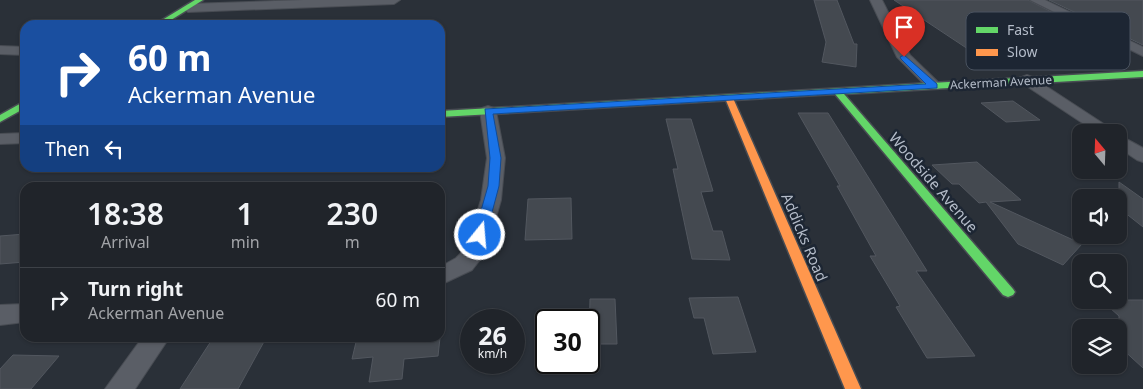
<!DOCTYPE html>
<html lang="en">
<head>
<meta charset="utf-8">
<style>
  :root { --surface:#20242a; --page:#2d3036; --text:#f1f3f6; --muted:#a2a4a8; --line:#3d4147 }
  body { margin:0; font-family:"Noto Sans",sans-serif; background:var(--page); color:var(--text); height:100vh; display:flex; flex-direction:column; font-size:19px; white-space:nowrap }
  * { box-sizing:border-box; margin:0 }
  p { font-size:16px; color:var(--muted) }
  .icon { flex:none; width:28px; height:28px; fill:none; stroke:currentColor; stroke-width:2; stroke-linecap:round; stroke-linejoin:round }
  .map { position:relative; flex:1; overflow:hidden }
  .details { position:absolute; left:20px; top:182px; width:425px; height:160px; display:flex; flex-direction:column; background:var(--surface); border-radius:15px; box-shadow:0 1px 4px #0004,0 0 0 1px var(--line) }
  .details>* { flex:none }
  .top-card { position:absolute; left:20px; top:20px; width:425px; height:152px; border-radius:15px; box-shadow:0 1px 4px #0004,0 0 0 1px var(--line); background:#1a4fa0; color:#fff; overflow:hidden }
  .needle { width:32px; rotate:341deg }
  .buttons { position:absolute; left:1072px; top:124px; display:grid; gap:10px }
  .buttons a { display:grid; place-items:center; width:55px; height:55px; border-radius:10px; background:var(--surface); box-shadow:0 1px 4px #0004,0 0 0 1px var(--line); font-size:25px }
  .speed { position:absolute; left:460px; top:309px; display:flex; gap:10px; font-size:25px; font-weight:700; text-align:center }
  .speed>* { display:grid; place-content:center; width:65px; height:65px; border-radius:50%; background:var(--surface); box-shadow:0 1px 4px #0004,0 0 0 1px var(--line); line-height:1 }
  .speed small { font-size:12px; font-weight:400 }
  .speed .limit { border:2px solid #111; border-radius:8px; background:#fff; color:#111 }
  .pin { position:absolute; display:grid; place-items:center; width:42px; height:42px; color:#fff; margin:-51px -21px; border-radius:50% 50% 50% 0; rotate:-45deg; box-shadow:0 0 5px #0007 }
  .pin .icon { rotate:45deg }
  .me { position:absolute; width:55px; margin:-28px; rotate:17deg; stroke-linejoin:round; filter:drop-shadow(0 0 4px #0008) }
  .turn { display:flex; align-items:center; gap:18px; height:105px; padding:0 25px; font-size:22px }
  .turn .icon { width:65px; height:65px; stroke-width:2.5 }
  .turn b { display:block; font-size:35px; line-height:42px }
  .then { display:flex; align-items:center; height:48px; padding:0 25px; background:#0003; gap:10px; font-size:19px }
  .eta { display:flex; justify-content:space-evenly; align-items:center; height:85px; text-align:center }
  .eta b { font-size:30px; font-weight:600; line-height:35px }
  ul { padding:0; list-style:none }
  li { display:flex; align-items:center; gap:15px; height:65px; padding:0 25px; border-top:1px solid var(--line) }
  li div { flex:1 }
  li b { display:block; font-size:19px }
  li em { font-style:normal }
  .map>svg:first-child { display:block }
</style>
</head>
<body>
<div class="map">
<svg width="1143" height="389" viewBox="0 0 1143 389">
  <rect width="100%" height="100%" fill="#2a3038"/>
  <g fill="#444950" stroke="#52575f">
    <path d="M814 0H837L854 44H857L856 67 822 62 826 42Z"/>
    <path d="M894 0H1028L1130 52 983 59Z"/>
    <path d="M1049 0H1143V45Z"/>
    <path d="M1013 101 1040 120 1006 122 981 103Z"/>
    <path d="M798 113H828L927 271H916L975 356 927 358 896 307 900 306 870 256H876L837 186H840Z"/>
    <path d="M666 119H691L713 191 701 192 713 231H722L730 260 692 259 673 169H678Z"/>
    <path d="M977 162 1021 200 990 202 1082 244 1063 265 1018 244 986 202 979 203 959 184H952L932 165Z"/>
    <path d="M1119 182 1143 199V227L1119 208Z"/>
    <path d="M571 198 572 239 525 240 528 199Z"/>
    <path d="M25 234V262L0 264V236Z"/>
    <path d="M738 297 756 352 713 354 704 318H694L689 298Z"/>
    <path d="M590 299H615L617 344H589Z"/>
    <path d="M1101 300H1143V368L1119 346V316Z"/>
    <path d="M213 338H266L238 389H180Z"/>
    <path d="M357 338H440L438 356 404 359 402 379 369 382 373 357 352 359Z"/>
    <path d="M13 355 59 356 31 389H0V369Z"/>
  </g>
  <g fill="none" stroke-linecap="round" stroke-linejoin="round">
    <defs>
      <g id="street">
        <path d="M303 0H400L394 4 188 12 182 8 188 4Z"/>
        <path d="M870 0H882L910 55 939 83 942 86 939 89H929L897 57Z"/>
        <path d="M1030 0H1045L1143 47V56Z"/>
        <path d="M0 46 25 47V55L0 54Z"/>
        <path d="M1027 75 1032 77 1116 132H1096L1022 83 1019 80 1022 77Z"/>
        <path d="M488 106 494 108 496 111 505 158 501 200 486 252 472 270 440 285V267L456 258 465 249 481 200 487 158 480 111 482 108Z"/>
        <path d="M25 133V143L0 144V134Z"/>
        <path d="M1119 135 1143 148V162L1137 160 1119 148Z"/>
        <path d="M25 304V322L0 325V305Z"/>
        <path d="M142 338H169L135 389H105Z"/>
      </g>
      <g id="fast">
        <path d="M195 0H203L163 25H154Z"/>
        <path d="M1143 71V77L844 94 1013 289 1015 292 1013 295 1008 297 1003 295 835 94 440 117V111Z"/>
        <path d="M25 101V108L0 122V115Z"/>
      </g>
      <path id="slow" d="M729 95 733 98 861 389H845L725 98Z"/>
    </defs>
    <use href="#street" stroke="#484c53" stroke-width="2"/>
    <use href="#fast" stroke="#484c53" stroke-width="3"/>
    <use href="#slow" stroke="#484c53" stroke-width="3"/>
    <use href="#street" fill="#5a5e66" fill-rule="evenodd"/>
    <use href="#fast" fill="#63d668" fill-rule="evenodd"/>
    <use href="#slow" fill="#ff974d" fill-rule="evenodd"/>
  </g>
  <path fill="#1a73e8" stroke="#114b97" d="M904 55 937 84V88L493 114 501 158 499 186 486 235 480 239 474 235 488 186 490 158 485 109 926 84 901 59 900 57Z"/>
  <g text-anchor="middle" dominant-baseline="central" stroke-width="5" stroke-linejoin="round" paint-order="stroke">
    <g font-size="12" fill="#b4bcc9" stroke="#1d2633">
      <text transform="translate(1001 82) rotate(-3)">Ackerman Avenue</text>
    </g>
    <g font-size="15" fill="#b4bcc9" stroke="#1d2633">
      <text transform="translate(934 182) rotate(49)">Woodside Avenue</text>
      <text transform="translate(805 237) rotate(67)">Addicks Road</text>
    </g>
  </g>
  <rect x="966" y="12" width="164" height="58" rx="8" fill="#1d2633" stroke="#4a5360" stroke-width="1"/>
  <rect x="976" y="27" width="22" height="6" fill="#63d668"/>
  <rect x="976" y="49" width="22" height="7" fill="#ff974d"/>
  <g font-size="14" fill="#b4bcc9">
    <text x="1007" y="35">Fast</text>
    <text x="1007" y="57">Slow</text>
  </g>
</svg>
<div class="buttons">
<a><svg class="needle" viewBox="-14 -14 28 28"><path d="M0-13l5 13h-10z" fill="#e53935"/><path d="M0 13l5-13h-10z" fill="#a2a4a8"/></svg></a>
<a><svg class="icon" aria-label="sound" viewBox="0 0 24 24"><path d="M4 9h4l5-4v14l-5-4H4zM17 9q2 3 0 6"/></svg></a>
<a><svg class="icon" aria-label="search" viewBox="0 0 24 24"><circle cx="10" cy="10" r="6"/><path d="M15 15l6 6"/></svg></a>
<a><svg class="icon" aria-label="layers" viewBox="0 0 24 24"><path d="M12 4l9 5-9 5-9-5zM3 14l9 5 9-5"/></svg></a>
</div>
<div class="speed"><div>26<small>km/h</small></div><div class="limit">30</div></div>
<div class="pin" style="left:904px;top:57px;background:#d93025"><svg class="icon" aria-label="arrive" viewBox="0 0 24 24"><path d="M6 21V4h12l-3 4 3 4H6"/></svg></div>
<svg class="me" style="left:480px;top:235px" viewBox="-20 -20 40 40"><circle r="17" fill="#1a73e8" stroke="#fff" stroke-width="3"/><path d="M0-11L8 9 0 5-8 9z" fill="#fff"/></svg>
<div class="top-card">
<div class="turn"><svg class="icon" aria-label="right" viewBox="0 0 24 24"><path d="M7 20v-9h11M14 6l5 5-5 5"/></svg><div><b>60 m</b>Ackerman Avenue</div></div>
<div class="then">Then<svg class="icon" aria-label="left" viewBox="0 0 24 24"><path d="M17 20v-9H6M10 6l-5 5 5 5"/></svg></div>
</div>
<section class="details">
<div class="eta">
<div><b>18:38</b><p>Arrival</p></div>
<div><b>1</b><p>min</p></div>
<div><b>230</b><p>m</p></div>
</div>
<ul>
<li><svg class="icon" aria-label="right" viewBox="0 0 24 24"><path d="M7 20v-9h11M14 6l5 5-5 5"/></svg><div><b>Turn right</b><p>Ackerman Avenue</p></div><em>60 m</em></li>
</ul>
</section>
</div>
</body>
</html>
